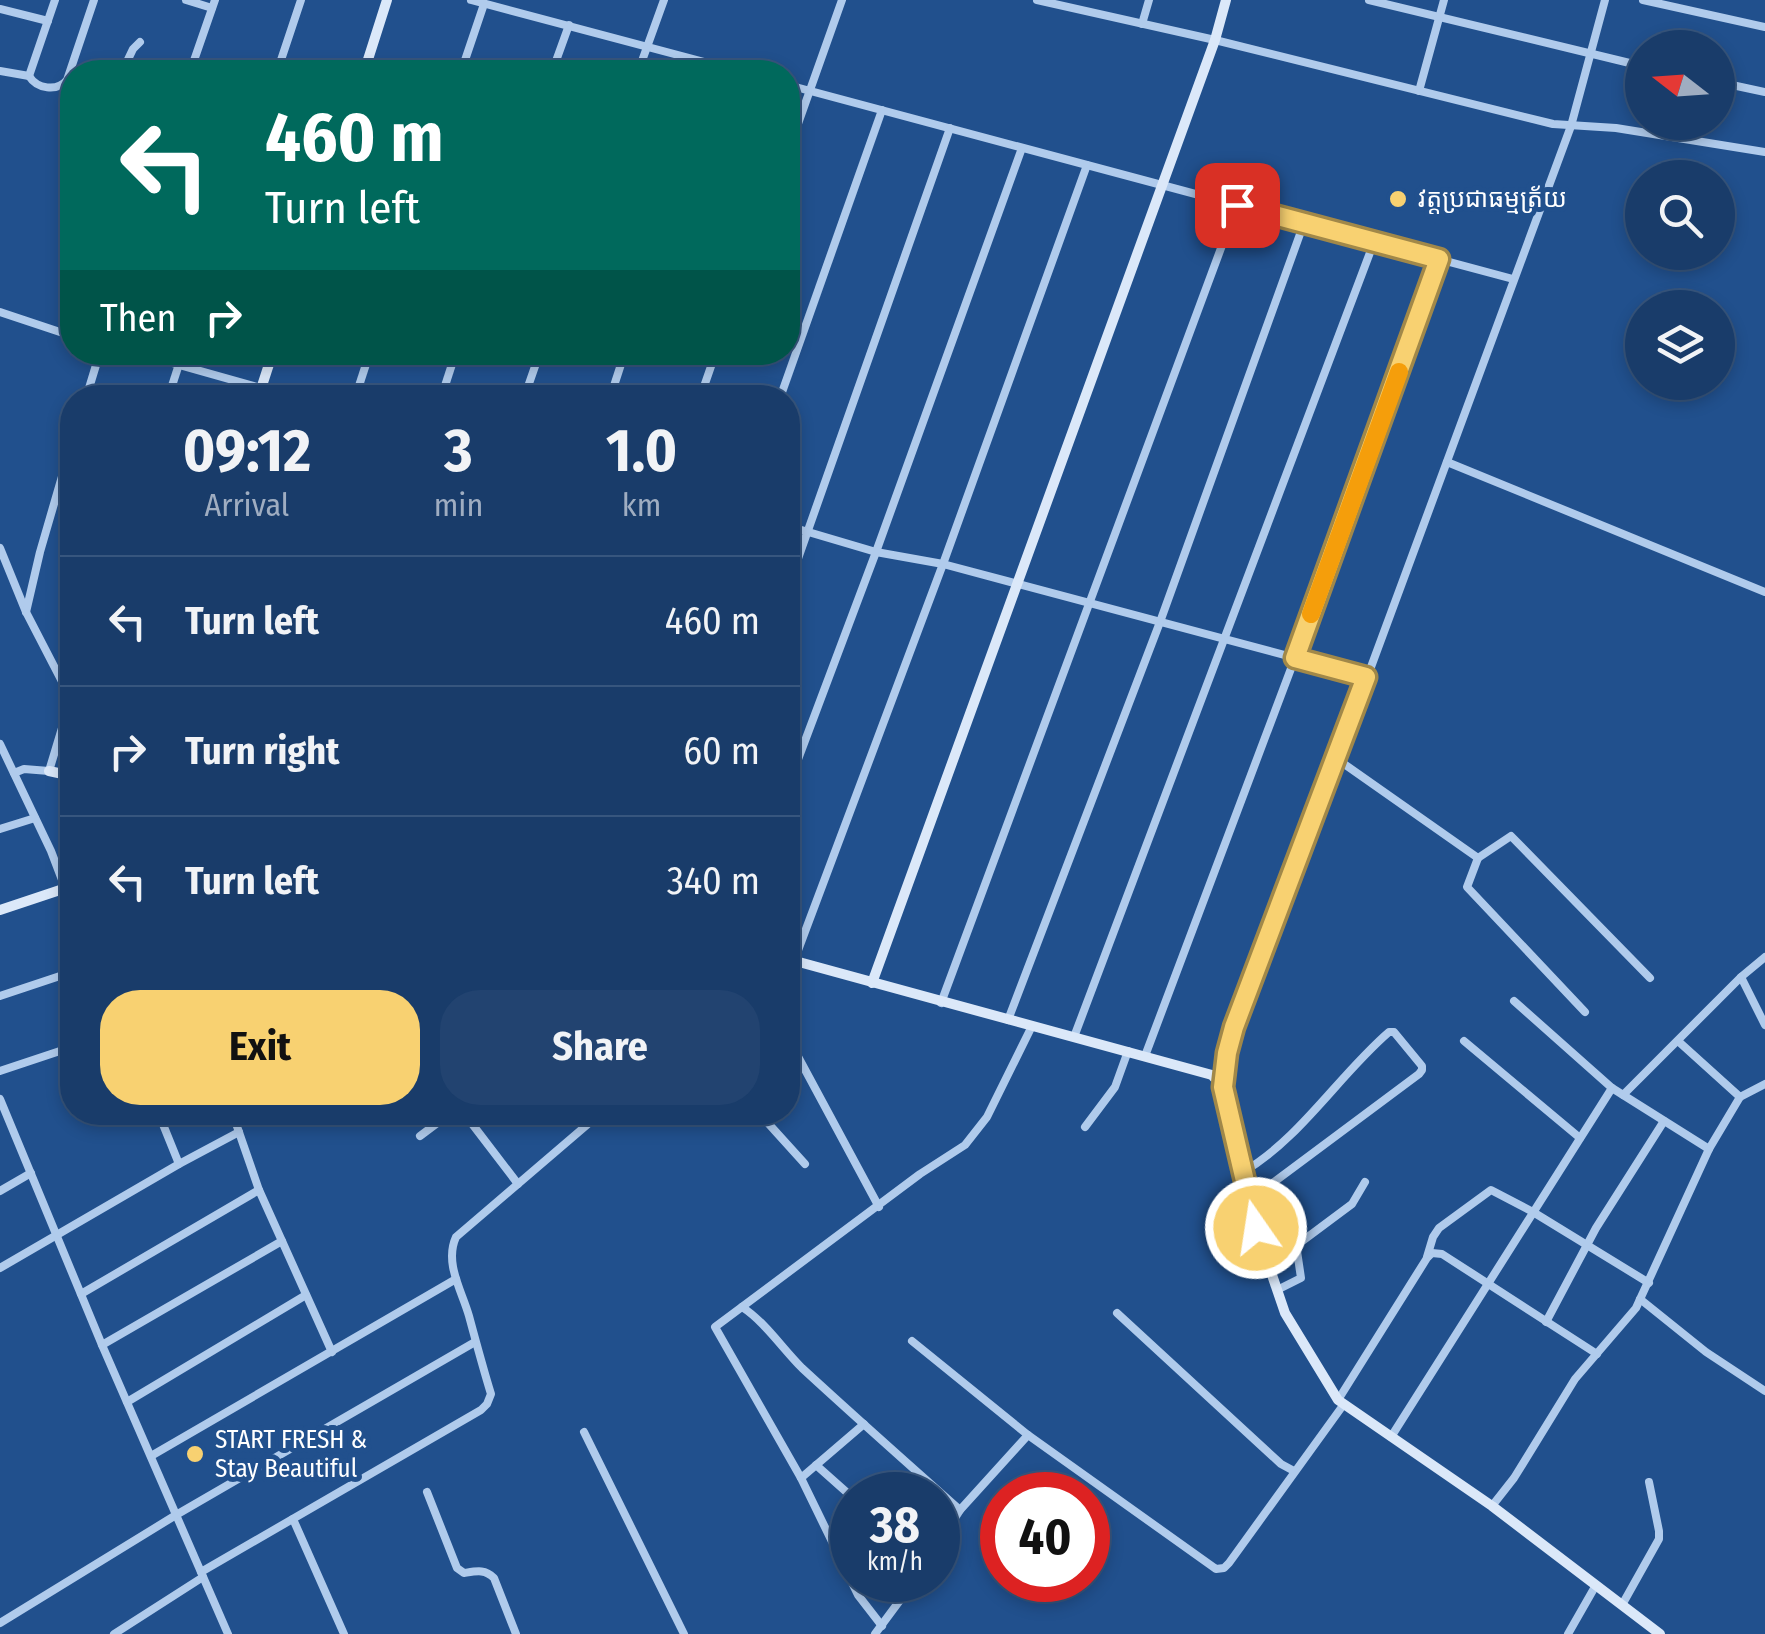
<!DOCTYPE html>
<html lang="en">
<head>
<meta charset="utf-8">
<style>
  :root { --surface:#193c6a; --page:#224370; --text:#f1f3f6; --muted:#9fadc1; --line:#37567e; --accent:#f8d171 }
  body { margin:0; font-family:"Fira Sans Condensed","Noto Sans Khmer",sans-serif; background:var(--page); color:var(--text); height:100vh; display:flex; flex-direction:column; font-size:38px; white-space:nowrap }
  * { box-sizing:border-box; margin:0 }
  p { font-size:32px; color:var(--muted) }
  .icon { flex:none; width:55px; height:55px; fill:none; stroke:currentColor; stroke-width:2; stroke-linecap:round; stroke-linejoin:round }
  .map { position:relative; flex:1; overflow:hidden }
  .sheet { position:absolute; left:60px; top:385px; width:740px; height:740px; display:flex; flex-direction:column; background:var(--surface); border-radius:40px; box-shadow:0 5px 15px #0003,0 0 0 2px var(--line) }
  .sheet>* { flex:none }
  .banner { position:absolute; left:60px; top:60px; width:740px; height:305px; border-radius:40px; box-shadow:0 5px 15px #0003,0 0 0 2px var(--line); background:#00695c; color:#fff; overflow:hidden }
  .needle { width:65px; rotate:287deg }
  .fabs { position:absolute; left:1625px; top:30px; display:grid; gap:20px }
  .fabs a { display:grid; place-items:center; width:110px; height:110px; border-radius:50%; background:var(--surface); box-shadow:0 5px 15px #0003,0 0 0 2px var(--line); font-size:50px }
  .speed { position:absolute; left:830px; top:1472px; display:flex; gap:20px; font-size:50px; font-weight:700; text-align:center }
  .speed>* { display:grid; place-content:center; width:130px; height:130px; border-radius:50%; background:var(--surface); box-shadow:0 5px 15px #0003,0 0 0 2px var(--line); line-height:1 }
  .speed small { font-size:25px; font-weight:400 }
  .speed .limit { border:15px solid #d22; background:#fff; color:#111 }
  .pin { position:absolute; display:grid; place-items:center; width:85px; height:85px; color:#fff; margin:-42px; border-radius:20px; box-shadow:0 5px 15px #0006 }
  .me { position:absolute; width:110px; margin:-55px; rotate:347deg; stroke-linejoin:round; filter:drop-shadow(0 0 8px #0008) }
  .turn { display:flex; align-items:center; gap:35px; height:210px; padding:0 40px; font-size:45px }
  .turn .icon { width:130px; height:130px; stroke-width:2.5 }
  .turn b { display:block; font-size:70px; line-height:85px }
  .then { display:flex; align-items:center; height:95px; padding:0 40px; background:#0003; gap:20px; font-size:38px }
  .eta { display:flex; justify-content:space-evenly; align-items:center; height:170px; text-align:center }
  .eta b { font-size:60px; font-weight:700; line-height:70px }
  .cta { display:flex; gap:20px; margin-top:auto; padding:20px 40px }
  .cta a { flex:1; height:115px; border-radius:40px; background:var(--accent); color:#111; font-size:40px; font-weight:700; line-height:115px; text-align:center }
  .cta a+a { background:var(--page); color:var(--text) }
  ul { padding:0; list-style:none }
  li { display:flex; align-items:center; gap:30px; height:130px; padding:0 40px; border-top:2px solid var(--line) }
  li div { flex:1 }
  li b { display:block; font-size:38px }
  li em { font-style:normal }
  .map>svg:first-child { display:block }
</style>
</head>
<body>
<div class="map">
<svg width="1765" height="1634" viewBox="0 0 1765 1634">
  <rect width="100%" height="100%" fill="#21508d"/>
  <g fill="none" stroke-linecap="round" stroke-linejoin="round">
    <g stroke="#b0cbec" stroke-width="8">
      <path d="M186 0 212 8"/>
      <path d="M471 0 742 72"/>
      <path d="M1037 0 1215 40 1553 124 1616 128 1765 152"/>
      <path d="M1369 0 1642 66"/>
      <path d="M1643 0 1765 27"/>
      <path d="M0 9 48 21"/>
      <path d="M1142 24 1149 0"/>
      <path d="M0 71 29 76 55 0"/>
      <path d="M122 72 133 49 140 42"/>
      <path d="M190 72 215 0"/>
      <path d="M277 72 301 0"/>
      <path d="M461 72 484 4"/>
      <path d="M552 72 569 25"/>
      <path d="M638 72 664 0"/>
      <path d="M29 76C37 89 57 92 67 80L94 0"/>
      <path d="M1718 82 1765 92"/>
      <path d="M788 85 1513 279"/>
      <path d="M1419 91 1444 0"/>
      <path d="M788 152 842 0"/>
      <path d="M0 312 72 336"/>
      <path d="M133 352 296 398"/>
      <path d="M86 398 100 352"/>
      <path d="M168 398 183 352"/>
      <path d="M355 398 370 352"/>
      <path d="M441 398 456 352"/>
      <path d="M524 398 540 352"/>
      <path d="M610 398 625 352"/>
      <path d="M700 398 716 352"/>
      <path d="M780 398 882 110"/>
      <path d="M1447 462 1765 592"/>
      <path d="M788 526 876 552 943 564 1367 677"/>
      <path d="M0 548 26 612 71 699"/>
      <path d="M788 587 950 128"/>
      <path d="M26 612 40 552 72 442"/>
      <path d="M0 744 51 851 72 906"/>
      <path d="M1337 759 1478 858 1511 836 1650 978"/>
      <path d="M14 773 24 769 49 771 72 695"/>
      <path d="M788 786 876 552 1022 148"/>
      <path d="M0 829 35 818"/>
      <path d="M1478 858 1467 887 1585 1012"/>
      <path d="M794 961 943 564 1087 165"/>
      <path d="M1741 977 1765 1025"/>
      <path d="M0 996 72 972"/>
      <path d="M1514 1001 1612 1088 1709 1149"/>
      <path d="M941 1003 1237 205"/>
      <path d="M1008 1020 1160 622 1304 223"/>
      <path d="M1074 1037 1374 242"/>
      <path d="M788 1038 879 1207"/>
      <path d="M1464 1041 1580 1138"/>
      <path d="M1678 1041 1740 1097"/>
      <path d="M1145 1056 1295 658 1439 259"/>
      <path d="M0 1071 72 1047"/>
      <path d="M1223 1087 1227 1053 1234 1027 1337 759 1571 126 1605 0"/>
      <path d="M1623 1095 1741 977 1765 957"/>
      <path d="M0 1099 102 1345 228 1634"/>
      <path d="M232 1112 259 1190 332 1352"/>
      <path d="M463 1112 518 1184"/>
      <path d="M758 1112 805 1164"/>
      <path d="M1085 1127 1115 1087 1128 1051"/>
      <path d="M420 1136 452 1112"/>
      <path d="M179 1164 239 1132"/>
      <path d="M1243 1172C1300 1139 1339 1075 1389 1032H1394L1422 1066V1070L1419 1074 1250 1200"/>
      <path d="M0 1191 31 1173"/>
      <path d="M1427 1257 1433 1237 1439 1228 1491 1190 1533 1212 1649 1283"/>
      <path d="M0 1268 179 1164 158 1112"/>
      <path d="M1277 1290 1301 1278 1297 1251 1301 1242 1352 1204 1365 1182"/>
      <path d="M81 1294 259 1190"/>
      <path d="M1640 1299 1706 1352 1765 1391"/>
      <path d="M742 1307C765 1322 782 1348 802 1368 854 1416 907 1463 960 1510"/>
      <path d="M1117 1313 1281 1464 1294 1471"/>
      <path d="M1546 1322 1596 1228 1664 1121"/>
      <path d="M912 1341 1028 1435 1216 1569 1224 1568 1229 1563 1344 1404"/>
      <path d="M102 1345 282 1241"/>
      <path d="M1338 1400 1427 1258 1432 1253 1442 1254 1597 1354"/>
      <path d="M127 1402 306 1295"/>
      <path d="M584 1432 684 1634"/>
      <path d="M1391 1437 1612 1088"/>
      <path d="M151 1456 456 1279"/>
      <path d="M816 1465 852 1497"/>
      <path d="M801 1478 864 1424"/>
      <path d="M427 1492 457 1568 464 1573C477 1571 485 1569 494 1578L516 1634"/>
      <path d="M1492 1506 1514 1478 1575 1379 1636 1308 1709 1149 1740 1097 1765 1084"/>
      <path d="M293 1519 344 1634"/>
      <path d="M938 1545 960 1510 1028 1435"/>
      <path d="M201 1572 481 1410 487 1404 491 1394C483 1368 476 1342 469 1316 462 1291 444 1263 456 1237L602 1112"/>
      <path d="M1622 1605 1659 1539V1531L1649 1482"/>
      <path d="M0 1623 176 1515 475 1342"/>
      <path d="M882 1626 858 1595 801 1478 715 1327 920 1174 965 1145 987 1117 1032 1026"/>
      <path d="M114 1634 203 1577"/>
      <path d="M875 1634 915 1580"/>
      <path d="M1568 1634 1596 1585"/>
    </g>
    <g stroke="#dbe8f9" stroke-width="10">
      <path d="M364 72 387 0"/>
      <path d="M258 398 273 352"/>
      <path d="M49 771 72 776"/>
      <path d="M0 910 72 886"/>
      <path d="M788 959 1212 1075 1223 1087 1256 1228 1285 1313 1338 1400 1492 1506 1660 1634"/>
      <path d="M872 983 1215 40 1226 0"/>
    </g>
  </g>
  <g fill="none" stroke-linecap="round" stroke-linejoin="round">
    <defs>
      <path id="route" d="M1237 205 1439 259 1295 658 1366 677 1234 1027 1227 1053 1223 1087 1256 1228"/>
    </defs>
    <use href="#route" stroke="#a18849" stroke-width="25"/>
    <use href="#route" stroke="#f8d171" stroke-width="18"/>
    <path stroke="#f59e0b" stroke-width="18" d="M1311 614 1399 372"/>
  </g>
  <g fill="#f8d171" stroke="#21508d" stroke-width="4">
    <circle cx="1398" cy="199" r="10"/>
    <circle cx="195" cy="1454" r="10"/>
  </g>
  <g text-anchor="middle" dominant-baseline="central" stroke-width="10" stroke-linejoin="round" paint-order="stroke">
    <g font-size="25" fill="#fff" stroke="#21508d" text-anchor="start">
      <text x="1418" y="199">វត្តប្រជាធម្មត្រ័យ</text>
      <text x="215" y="1440">START FRESH &amp;<tspan x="215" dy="29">Stay Beautiful</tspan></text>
    </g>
  </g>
</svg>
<div class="fabs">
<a><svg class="needle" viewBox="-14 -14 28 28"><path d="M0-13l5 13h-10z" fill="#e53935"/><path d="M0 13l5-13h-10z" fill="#9fadc1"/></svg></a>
<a><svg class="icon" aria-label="search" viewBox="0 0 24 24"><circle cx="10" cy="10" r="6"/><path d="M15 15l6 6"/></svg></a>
<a><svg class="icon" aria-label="layers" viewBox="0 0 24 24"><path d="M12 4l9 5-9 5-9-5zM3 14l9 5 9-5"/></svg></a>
</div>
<div class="speed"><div>38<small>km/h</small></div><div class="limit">40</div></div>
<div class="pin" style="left:1237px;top:205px;background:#d93025"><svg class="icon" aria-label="arrive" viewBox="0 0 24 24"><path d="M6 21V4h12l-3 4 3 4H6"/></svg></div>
<svg class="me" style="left:1256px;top:1228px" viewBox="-20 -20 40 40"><circle r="17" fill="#f8d171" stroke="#fff" stroke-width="3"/><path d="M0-11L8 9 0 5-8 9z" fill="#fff"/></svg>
<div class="banner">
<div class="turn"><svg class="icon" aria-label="left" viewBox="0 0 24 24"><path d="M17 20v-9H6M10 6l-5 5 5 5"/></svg><div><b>460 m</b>Turn left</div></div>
<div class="then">Then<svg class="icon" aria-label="right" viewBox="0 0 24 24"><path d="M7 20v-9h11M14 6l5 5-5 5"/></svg></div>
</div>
<section class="sheet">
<div class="eta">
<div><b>09:12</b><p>Arrival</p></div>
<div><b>3</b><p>min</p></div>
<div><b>1.0</b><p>km</p></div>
</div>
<ul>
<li><svg class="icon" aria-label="left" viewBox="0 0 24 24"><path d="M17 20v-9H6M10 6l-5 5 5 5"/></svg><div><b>Turn left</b></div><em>460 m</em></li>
<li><svg class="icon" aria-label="right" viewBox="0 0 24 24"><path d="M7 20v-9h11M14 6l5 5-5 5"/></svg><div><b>Turn right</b></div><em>60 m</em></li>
<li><svg class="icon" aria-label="left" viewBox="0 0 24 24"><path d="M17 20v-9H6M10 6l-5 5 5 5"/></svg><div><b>Turn left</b></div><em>340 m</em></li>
</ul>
<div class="cta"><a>Exit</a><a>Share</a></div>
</section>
</div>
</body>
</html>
